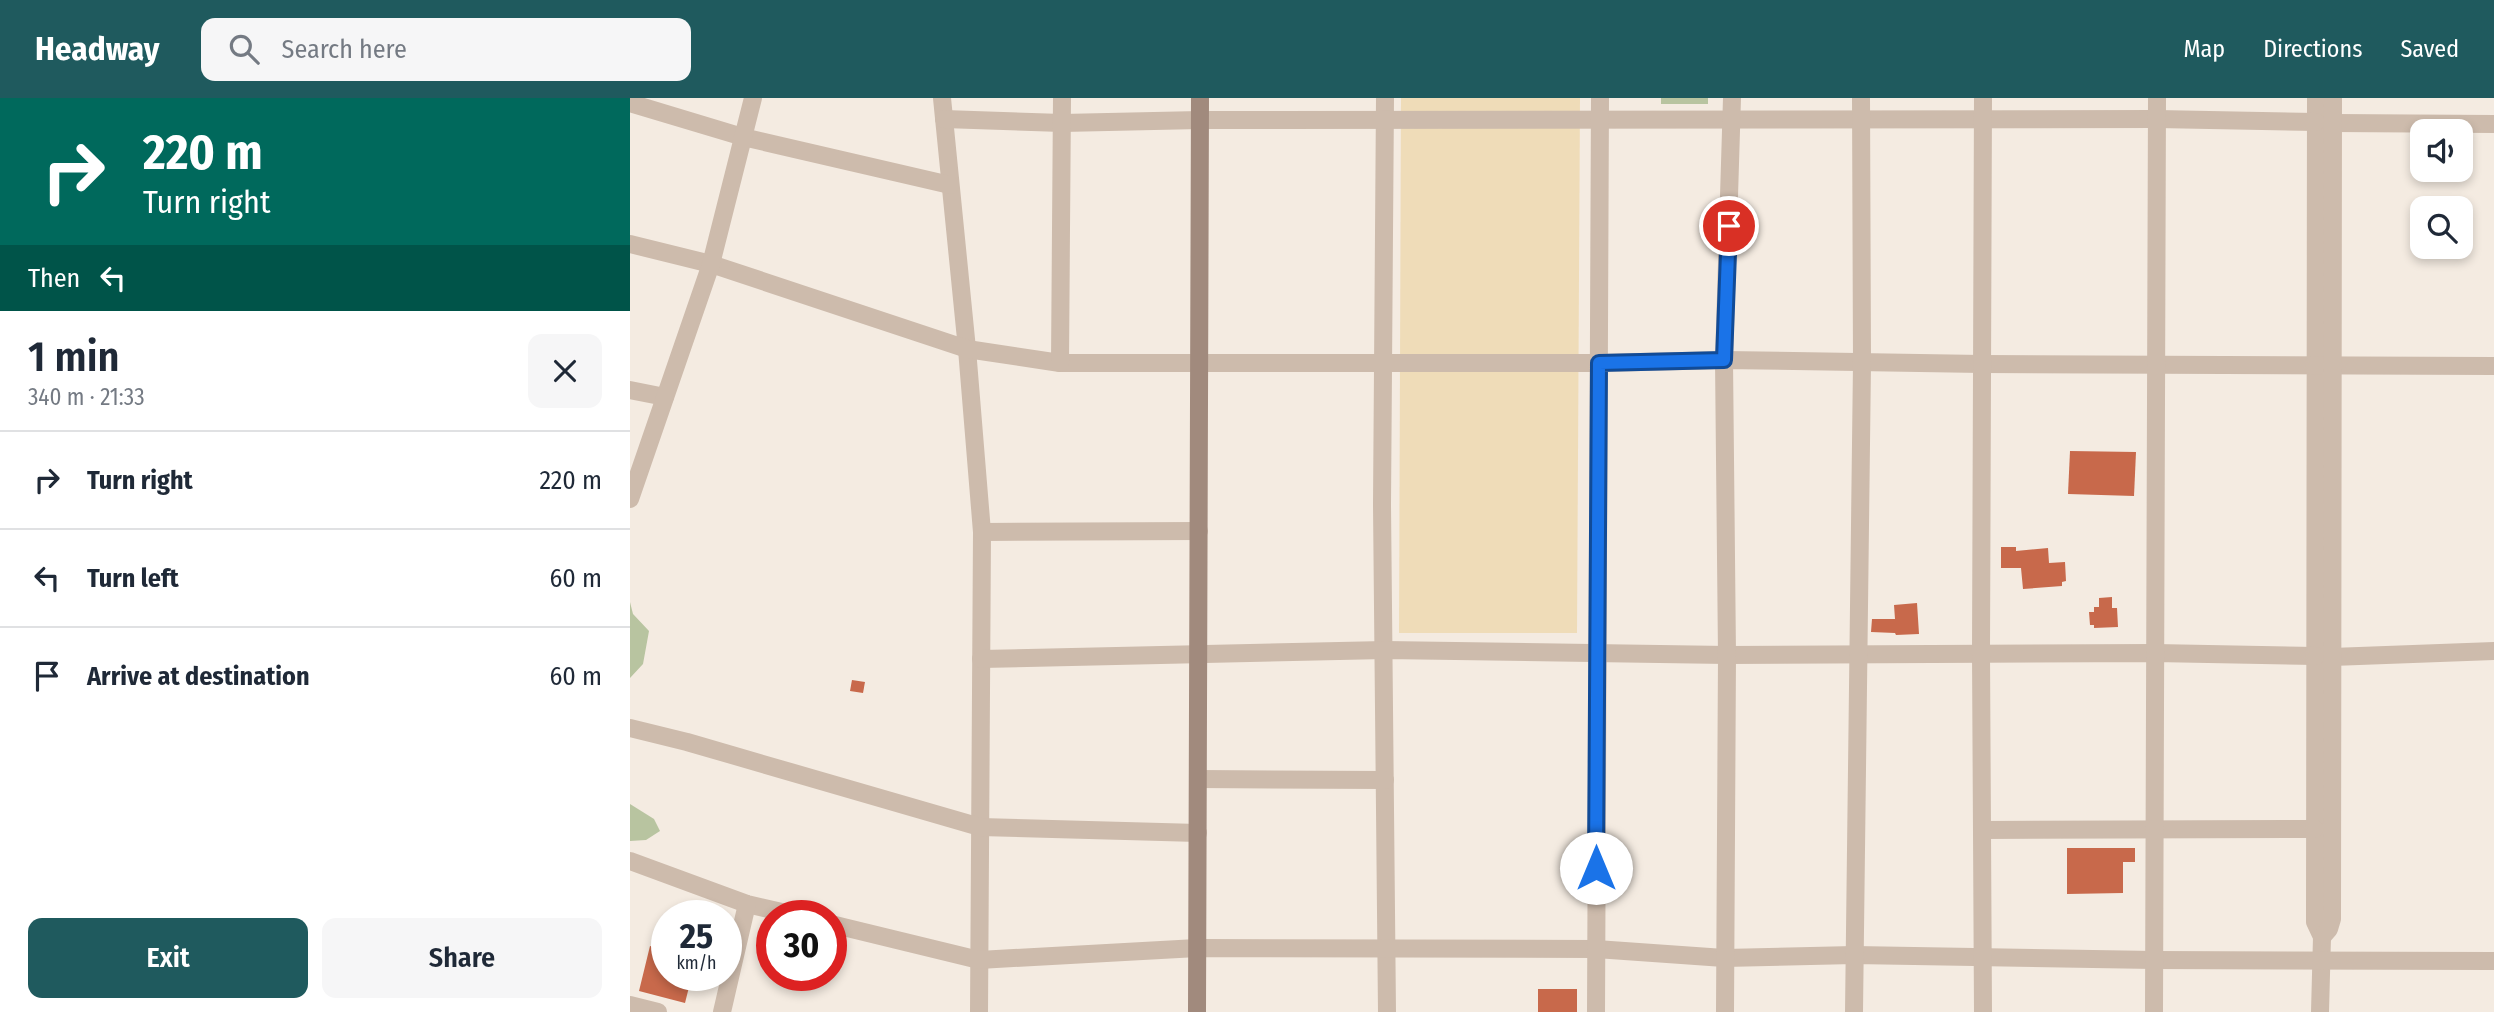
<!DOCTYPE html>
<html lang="en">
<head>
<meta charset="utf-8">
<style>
  :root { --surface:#fff; --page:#f6f6f7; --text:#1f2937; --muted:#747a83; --line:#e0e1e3; --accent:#1f5a5e }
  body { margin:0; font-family:"Fira Sans Condensed",sans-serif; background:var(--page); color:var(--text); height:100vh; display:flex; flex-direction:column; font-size:26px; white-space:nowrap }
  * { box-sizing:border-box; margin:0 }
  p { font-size:23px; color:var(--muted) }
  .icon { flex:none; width:38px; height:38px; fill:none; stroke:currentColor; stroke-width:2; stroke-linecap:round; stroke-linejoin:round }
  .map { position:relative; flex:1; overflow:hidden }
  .details { display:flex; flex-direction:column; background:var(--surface); width:630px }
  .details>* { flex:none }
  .top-card { background:#00695c; color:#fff; overflow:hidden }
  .tools { position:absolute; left:1780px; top:21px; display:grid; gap:14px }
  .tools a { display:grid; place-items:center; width:63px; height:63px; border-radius:14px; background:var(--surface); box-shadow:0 4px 10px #0003; font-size:35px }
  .speed { position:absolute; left:21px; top:802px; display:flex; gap:14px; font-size:35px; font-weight:700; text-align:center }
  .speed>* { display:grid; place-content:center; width:91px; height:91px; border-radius:50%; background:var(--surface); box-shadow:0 4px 10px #0003; line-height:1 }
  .speed small { font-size:18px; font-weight:400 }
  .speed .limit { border:10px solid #d22; background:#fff; color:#111 }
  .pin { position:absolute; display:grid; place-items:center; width:60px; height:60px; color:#fff; margin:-30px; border:4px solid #fff; border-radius:50%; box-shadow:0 2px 7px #0007 }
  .me { position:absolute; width:77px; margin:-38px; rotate:0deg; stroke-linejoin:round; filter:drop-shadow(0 0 5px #0008) }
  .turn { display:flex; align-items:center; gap:24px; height:147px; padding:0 28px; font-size:32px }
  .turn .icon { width:91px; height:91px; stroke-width:2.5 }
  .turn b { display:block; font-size:49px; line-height:60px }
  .then { display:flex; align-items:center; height:66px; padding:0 28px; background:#0003; gap:14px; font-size:26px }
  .round { display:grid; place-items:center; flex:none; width:74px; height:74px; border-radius:14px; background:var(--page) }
  .head { display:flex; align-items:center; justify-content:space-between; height:119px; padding:0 28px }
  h1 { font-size:42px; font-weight:600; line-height:52px }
  .button { display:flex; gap:14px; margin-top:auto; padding:14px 28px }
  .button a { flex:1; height:80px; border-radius:14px; background:var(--accent); color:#fff; font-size:28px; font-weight:600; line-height:80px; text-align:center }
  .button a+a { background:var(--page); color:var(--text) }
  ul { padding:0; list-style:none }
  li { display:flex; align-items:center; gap:21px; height:98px; padding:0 28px; border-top:2px solid var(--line) }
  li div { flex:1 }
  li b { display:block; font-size:26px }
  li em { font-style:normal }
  header { display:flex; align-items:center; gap:42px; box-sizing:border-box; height:98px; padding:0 35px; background:var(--accent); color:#fff }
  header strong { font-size:33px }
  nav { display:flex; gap:38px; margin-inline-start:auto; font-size:24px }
  .search { width:490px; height:63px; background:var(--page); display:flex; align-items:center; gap:18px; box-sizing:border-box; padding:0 24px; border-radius:14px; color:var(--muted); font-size:26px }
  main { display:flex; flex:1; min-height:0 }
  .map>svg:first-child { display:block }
</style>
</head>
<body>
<header>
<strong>Headway</strong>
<div class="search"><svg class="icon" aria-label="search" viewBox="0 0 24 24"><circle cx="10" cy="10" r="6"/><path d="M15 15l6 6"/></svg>Search here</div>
<nav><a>Map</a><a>Directions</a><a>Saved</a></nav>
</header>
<main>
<section class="details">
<div class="top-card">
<div class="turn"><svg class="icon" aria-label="right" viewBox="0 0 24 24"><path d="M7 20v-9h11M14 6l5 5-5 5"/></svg><div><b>220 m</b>Turn right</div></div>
<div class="then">Then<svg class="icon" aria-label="left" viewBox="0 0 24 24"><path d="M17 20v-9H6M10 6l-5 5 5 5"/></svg></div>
</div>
<div class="head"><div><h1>1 min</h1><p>340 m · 21:33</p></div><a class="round"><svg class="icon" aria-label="close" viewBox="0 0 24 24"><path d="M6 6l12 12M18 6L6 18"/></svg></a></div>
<ul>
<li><svg class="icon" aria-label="right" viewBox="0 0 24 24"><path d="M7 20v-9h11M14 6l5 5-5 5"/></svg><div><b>Turn right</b></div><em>220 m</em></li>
<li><svg class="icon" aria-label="left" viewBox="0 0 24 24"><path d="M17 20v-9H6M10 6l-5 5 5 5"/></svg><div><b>Turn left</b></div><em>60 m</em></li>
<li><svg class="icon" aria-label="arrive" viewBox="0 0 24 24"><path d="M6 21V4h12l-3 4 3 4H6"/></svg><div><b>Arrive at destination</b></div><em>60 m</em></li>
</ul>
<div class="button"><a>Exit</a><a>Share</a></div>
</section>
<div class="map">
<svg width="1864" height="914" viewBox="0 0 1864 914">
  <rect width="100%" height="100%" fill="#f4ebe1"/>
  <g fill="#b8c4a0">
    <rect x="1031" y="0" width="47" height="6"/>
    <path d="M0 504 3 516 19 533 13 566 0 580Z"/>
    <path d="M0 706 24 721 30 733 16 742 0 743Z"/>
  </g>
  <path fill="#efdcb8" d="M771 0H950L947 535H769Z"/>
  <g fill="#c8694b">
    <path d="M1440 353 1506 354 1504 398 1438 396Z"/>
    <path d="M1371 449H1386V453L1418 450 1419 465 1435 464 1436 483 1432 484V488L1393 491 1391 470H1371Z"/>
    <path d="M1482 499V510H1487L1488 529 1464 530V527H1460L1459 514H1464V509H1469V500Z"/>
    <path d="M1287 505 1289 536 1266 537 1265 535 1241 534 1242 521H1265L1264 507Z"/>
    <path d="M222 582 235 584 233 595 220 593Z"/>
    <path d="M1437 750H1505V764H1493V795L1437 796Z"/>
    <path d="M20 848 37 852V877H62L55 905 9 893Z"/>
    <rect x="908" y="891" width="39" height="23"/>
  </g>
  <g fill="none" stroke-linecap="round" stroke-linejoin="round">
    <g stroke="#cdbbac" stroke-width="18">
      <path d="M312 0 337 251 352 434 349 914"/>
      <path d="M755 0 752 407 757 914"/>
      <path d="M1686 0 1685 824 1692 839 1690 914"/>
      <path d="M0 5 113 39 320 87"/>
      <path d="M314 21 432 25 570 22 1527 21 1686 24"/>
      <path d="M1703 25 1864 26"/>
      <path d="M0 146 81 166 337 251 430 265H969L1094 262 1352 266 1864 268"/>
      <path d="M430 265 432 0"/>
      <path d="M0 292 35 299"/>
      <path d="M0 401 81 166 123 0"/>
      <path d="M352 434 569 433"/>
      <path d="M1702 559 1864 553"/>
      <path d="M351 561 755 552 1097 557 1525 555 1686 558"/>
      <path d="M0 630 57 644 350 729 568 735"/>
      <path d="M568 681 755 682"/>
      <path d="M1352 732 1685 731"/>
      <path d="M0 763 117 806 165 817"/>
      <path d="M201 826 349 862 567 850 966 851 1094 860 1224 857 1524 862 1864 863"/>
      <path d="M1692 839 1699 831 1702 821 1703 0"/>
      <path d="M0 907 28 914"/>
      <path d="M92 914 117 806"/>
      <path d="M966 914 970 0"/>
      <path d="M1095 914 1097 557 1094 262 1102 0"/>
      <path d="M1224 914 1232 265 1231 0"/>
      <path d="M1353 914 1351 555 1353 0"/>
      <path d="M1524 914 1527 0"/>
    </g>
    <path stroke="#a18a7d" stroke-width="18" d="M567 914 570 0"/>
  </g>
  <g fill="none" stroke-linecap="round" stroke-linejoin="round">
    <defs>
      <path id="route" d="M966 770 969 265 1094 262 1099 128"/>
    </defs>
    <use href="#route" stroke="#114b97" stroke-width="18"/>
    <use href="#route" stroke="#1a73e8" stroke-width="12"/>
  </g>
</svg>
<div class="tools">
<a><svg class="icon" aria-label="sound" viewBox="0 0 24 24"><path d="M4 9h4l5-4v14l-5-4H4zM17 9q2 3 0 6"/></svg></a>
<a><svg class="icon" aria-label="search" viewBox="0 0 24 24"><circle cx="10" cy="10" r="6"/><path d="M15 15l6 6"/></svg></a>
</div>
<div class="speed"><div>25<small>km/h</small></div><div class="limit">30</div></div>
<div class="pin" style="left:1099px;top:128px;background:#d93025"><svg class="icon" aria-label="arrive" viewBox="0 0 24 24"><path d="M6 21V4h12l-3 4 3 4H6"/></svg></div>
<svg class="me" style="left:966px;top:770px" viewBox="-20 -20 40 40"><circle r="19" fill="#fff"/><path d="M0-13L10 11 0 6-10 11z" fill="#1a73e8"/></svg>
</div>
</main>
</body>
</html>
